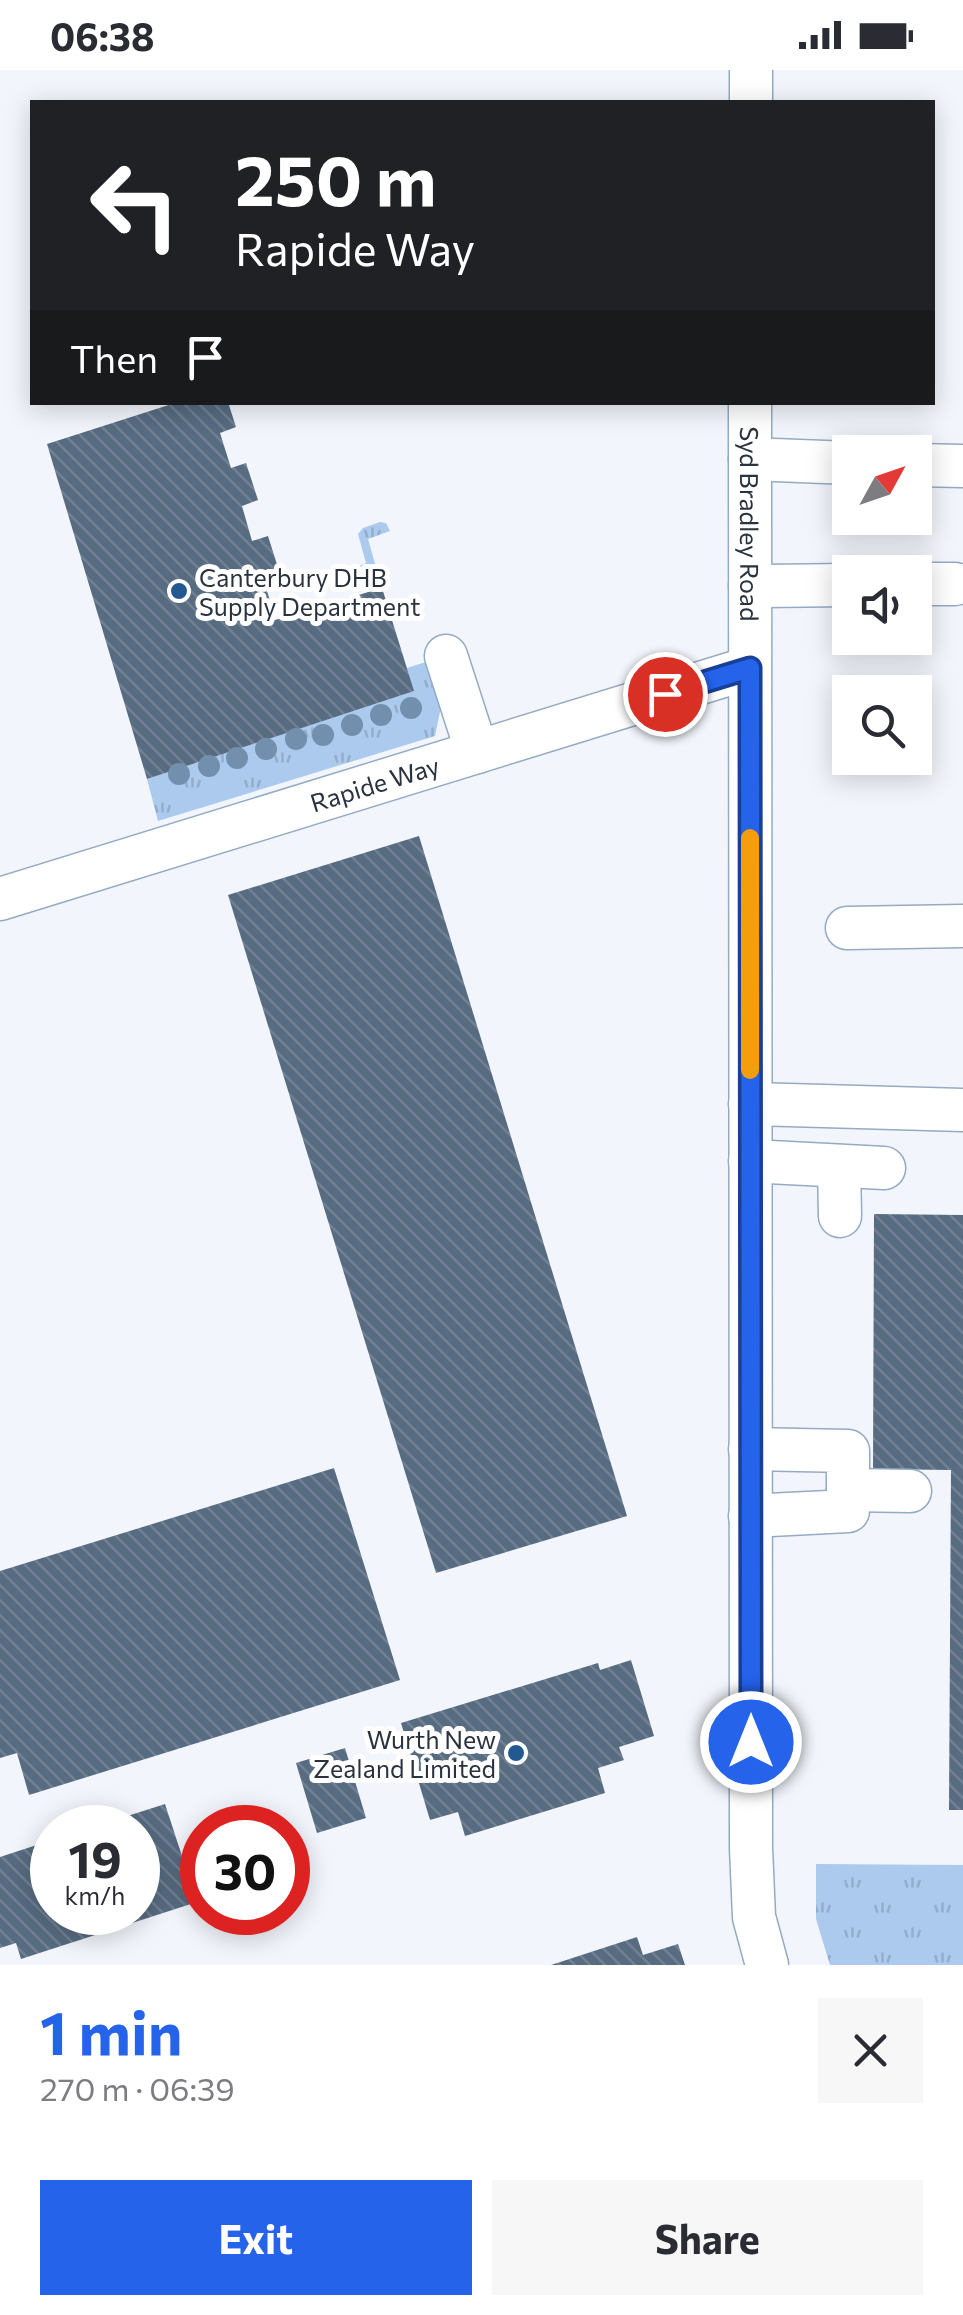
<!DOCTYPE html>
<html lang="en">
<head>
<meta charset="utf-8">
<style>
  :root { --surface:#fff; --page:#f7f7f7; --text:#2b2b33; --muted:#7c7c81; --accent:#2563eb }
  body { margin:0; font-family:Commissioner,sans-serif; background:var(--page); color:var(--text); height:100vh; display:flex; flex-direction:column; font-size:38px; white-space:nowrap }
  * { box-sizing:border-box; margin:0 }
  p { font-size:32px; color:var(--muted) }
  .icon { flex:none; width:55px; height:55px; fill:none; stroke:currentColor; stroke-width:2; stroke-linecap:round; stroke-linejoin:round }
  .map { position:relative; height:1895px; overflow:hidden }
  .drawer { display:flex; flex-direction:column; background:var(--surface); flex:1 }
  .drawer>* { flex:none }
  .hud { position:absolute; left:30px; top:30px; width:905px; height:305px; border-radius:0px; box-shadow:0 5px 25px #0003; background:#202124; color:#fff; overflow:hidden }
  .needle { width:65px; rotate:50deg }
  .buttons { position:absolute; left:832px; top:365px; display:grid; gap:20px }
  .buttons a { display:grid; place-items:center; width:100px; height:100px; border-radius:0px; background:var(--surface); box-shadow:0 5px 25px #0003; font-size:50px }
  .speed { position:absolute; left:30px; top:1735px; display:flex; gap:20px; font-size:50px; font-weight:700; text-align:center }
  .speed>* { display:grid; place-content:center; width:130px; height:130px; border-radius:50%; background:var(--surface); box-shadow:0 5px 25px #0003; line-height:1 }
  .speed small { font-size:25px; font-weight:400 }
  .speed .limit { border:15px solid #d22; background:#fff; color:#111 }
  .pin { position:absolute; display:grid; place-items:center; width:85px; height:85px; color:#fff; margin:-42px; border:5px solid #fff; border-radius:50%; box-shadow:0 2px 10px #0007 }
  .me { position:absolute; width:110px; margin:-55px; rotate:0deg; stroke-linejoin:round; filter:drop-shadow(0 0 8px #0008) }
  .turn { display:flex; align-items:center; gap:35px; height:210px; padding:0 40px; font-size:45px }
  .turn .icon { width:130px; height:130px; stroke-width:2.5 }
  .turn b { display:block; font-size:70px; line-height:85px }
  .then { display:flex; align-items:center; height:95px; padding:0 40px; background:#0003; gap:20px; font-size:38px }
  .round { display:grid; place-items:center; flex:none; width:105px; height:105px; border-radius:0px; background:var(--page) }
  .summary { display:flex; align-items:center; justify-content:space-between; height:170px; padding:0 40px }
  h1 { font-size:60px; font-weight:700; line-height:75px; color:var(--accent) }
  .button { display:flex; gap:20px; margin-top:auto; padding:20px 40px }
  .button a { flex:1; height:115px; border-radius:0px; background:var(--accent); color:#fff; font-size:40px; font-weight:700; line-height:115px; text-align:center }
  .button a+a { background:var(--page); color:var(--text) }
  .status { display:flex; justify-content:space-between; align-items:center; height:70px; padding:0 50px; background:var(--surface); direction:ltr }
  .status svg { height:28px; fill:currentColor }
  .map>svg:first-child { display:block }
</style>
</head>
<body>
<div class="status"><b>06:38</b><svg viewBox="0 0 49 12"><path d="M0 12V9h3v3zM5 12V6h3v6zM10 12V3h3v9zM15 12V0h3v12zM26 1h20v11H26zM47 4h2v5h-2z"/></svg></div>
<div class="map">
<svg width="963" height="1895" viewBox="0 0 963 1895">
  <defs>
    <pattern id="grass-tufts" width="24" height="20" patternUnits="userSpaceOnUse" patternTransform="scale(2.5)"><rect width="24" height="20" fill="#abcaed"/><path d="M3 7l-1-3M5 7V3M7 7l1-3M15 17l-1-3M17 17v-4M19 17l1-3" fill="none" stroke="#93aecc"/></pattern>
    <pattern id="building-back-hatch" width="6" height="6" patternUnits="userSpaceOnUse" patternTransform="scale(2.5)"><rect width="6" height="6" fill="#576b81"/><path d="M-1 5l2 2M0 0l6 6M5-1l2 2" fill="none" stroke="#718192"/></pattern>
  </defs>
  <rect width="100%" height="100%" fill="#f2f6fc"/>
  <g fill="url(#grass-tufts)">
    <path d="M380 452 386 453 390 461 368 469 382 518 367 523 357 497 366 493 358 464 363 458Z"/>
    <path d="M429 591 442 632 435 666 158 751 147 709 413 621 407 598Z"/>
    <path d="M816 1794 963 1795V1895H830L816 1849Z"/>
  </g>
  <g fill="url(#building-back-hatch)">
    <path d="M178 332H228L236 357 220 363 231 398 246 393 258 430 242 436 252 471 268 466 280 504 264 509 275 550 382 518 414 621 147 709 47 374Z"/>
    <path d="M419 766 627 1446 436 1503 228 825Z"/>
    <path d="M874 1144 963 1145V1740H949L951 1400 873 1399Z"/>
    <path d="M334 1398 400 1610 29 1725 17 1683 0 1688V1501Z"/>
    <path d="M631 1590 654 1666 619 1677 624 1690 598 1698 605 1723 465 1766 458 1742 430 1750 401 1653 598 1593 600 1600Z"/>
    <path d="M345 1678 366 1748 317 1763 296 1693Z"/>
    <path d="M165 1734 197 1832 21 1889 16 1873 0 1878V1787L52 1770V1842H138V1758L93 1757Z"/>
    <path d="M637 1867 643 1885 678 1874 685 1895H551Z"/>
  </g>
  <g fill="none" stroke-linecap="round" stroke-linejoin="round">
    <defs>
      <g id="minor">
        <path d="M751 32V0"/>
        <path id="s1" d="M750 332 751 1778 754 1847 767 1895"/>
        <path d="M750 389 850 393"/>
        <path d="M915 395 963 396"/>
        <path d="M915 514H955"/>
        <path d="M750 516 850 515"/>
        <path d="M446 586 477 682"/>
        <path id="s2" d="M0 829 749 598"/>
        <path d="M847 858 963 856"/>
        <path d="M750 1034 963 1040"/>
        <path d="M750 1091 884 1098"/>
        <path d="M839 1096 840 1146"/>
        <path d="M750 1379 848 1381V1441L750 1446"/>
        <path d="M848 1420 910 1421"/>
      </g>
    </defs>
    <use href="#minor" stroke="#95aac3" stroke-width="45"/>
    <use href="#minor" stroke="#fff" stroke-width="42"/>
  </g>
  <g fill="#7290ad">
    <circle cx="411" cy="638" r="11"/>
    <circle cx="381" cy="645" r="11"/>
    <circle cx="352" cy="655" r="11"/>
    <circle cx="323" cy="665" r="11"/>
    <circle cx="296" cy="669" r="11"/>
    <circle cx="266" cy="679" r="11"/>
    <circle cx="237" cy="688" r="11"/>
    <circle cx="209" cy="696" r="11"/>
    <circle cx="179" cy="704" r="11"/>
  </g>
  <g fill="none" stroke-linecap="round" stroke-linejoin="round">
    <defs>
      <path id="route" d="M665 624 750 598 751 1672"/>
    </defs>
    <use href="#route" stroke="#184099" stroke-width="25"/>
    <use href="#route" stroke="#2563eb" stroke-width="18"/>
    <path stroke="#f59e0b" stroke-width="18" d="M750 768V1000"/>
  </g>
  <g fill="#225991" stroke="#fff" stroke-width="4">
    <circle cx="179" cy="521" r="10"/>
    <circle cx="516" cy="1683" r="10"/>
  </g>
  <g text-anchor="middle" dominant-baseline="central" stroke-width="10" stroke-linejoin="round" paint-order="stroke">
    <g font-size="25" fill="#2a333d" stroke="#fff">
      <text stroke="none"><textPath href="#s1" startOffset="122">Syd Bradley Road</textPath></text>
      <text stroke="none"><textPath href="#s2" startOffset="392">Rapide Way</textPath></text>
    </g>
    <g font-size="25" fill="#2a333d" stroke="#fff" text-anchor="start">
      <text x="199" y="507">Canterbury DHB<tspan x="199" dy="29">Supply Department</tspan></text>
      <text x="496" y="1669" text-anchor="end">Wurth New<tspan x="496" dy="29">Zealand Limited</tspan></text>
    </g>
  </g>
</svg>
<div class="buttons">
<a><svg class="needle" viewBox="-14 -14 28 28"><path d="M0-13l5 13h-10z" fill="#e53935"/><path d="M0 13l5-13h-10z" fill="#7c7c81"/></svg></a>
<a><svg class="icon" aria-label="sound" viewBox="0 0 24 24"><path d="M4 9h4l5-4v14l-5-4H4zM17 9q2 3 0 6"/></svg></a>
<a><svg class="icon" aria-label="search" viewBox="0 0 24 24"><circle cx="10" cy="10" r="6"/><path d="M15 15l6 6"/></svg></a>
</div>
<div class="speed"><div>19<small>km/h</small></div><div class="limit">30</div></div>
<div class="pin" style="left:665px;top:624px;background:#d93025"><svg class="icon" aria-label="arrive" viewBox="0 0 24 24"><path d="M6 21V4h12l-3 4 3 4H6"/></svg></div>
<svg class="me" style="left:751px;top:1672px" viewBox="-20 -20 40 40"><circle r="17" fill="#2563eb" stroke="#fff" stroke-width="3"/><path d="M0-11L8 9 0 5-8 9z" fill="#fff"/></svg>
<div class="hud">
<div class="turn"><svg class="icon" aria-label="left" viewBox="0 0 24 24"><path d="M17 20v-9H6M10 6l-5 5 5 5"/></svg><div><b>250 m</b>Rapide Way</div></div>
<div class="then">Then<svg class="icon" aria-label="arrive" viewBox="0 0 24 24"><path d="M6 21V4h12l-3 4 3 4H6"/></svg></div>
</div>
</div>
<section class="drawer">
<div class="summary"><div><h1>1 min</h1><p>270 m · 06:39</p></div><a class="round"><svg class="icon" aria-label="close" viewBox="0 0 24 24"><path d="M6 6l12 12M18 6L6 18"/></svg></a></div>
<div class="button"><a>Exit</a><a>Share</a></div>
</section>
</body>
</html>
